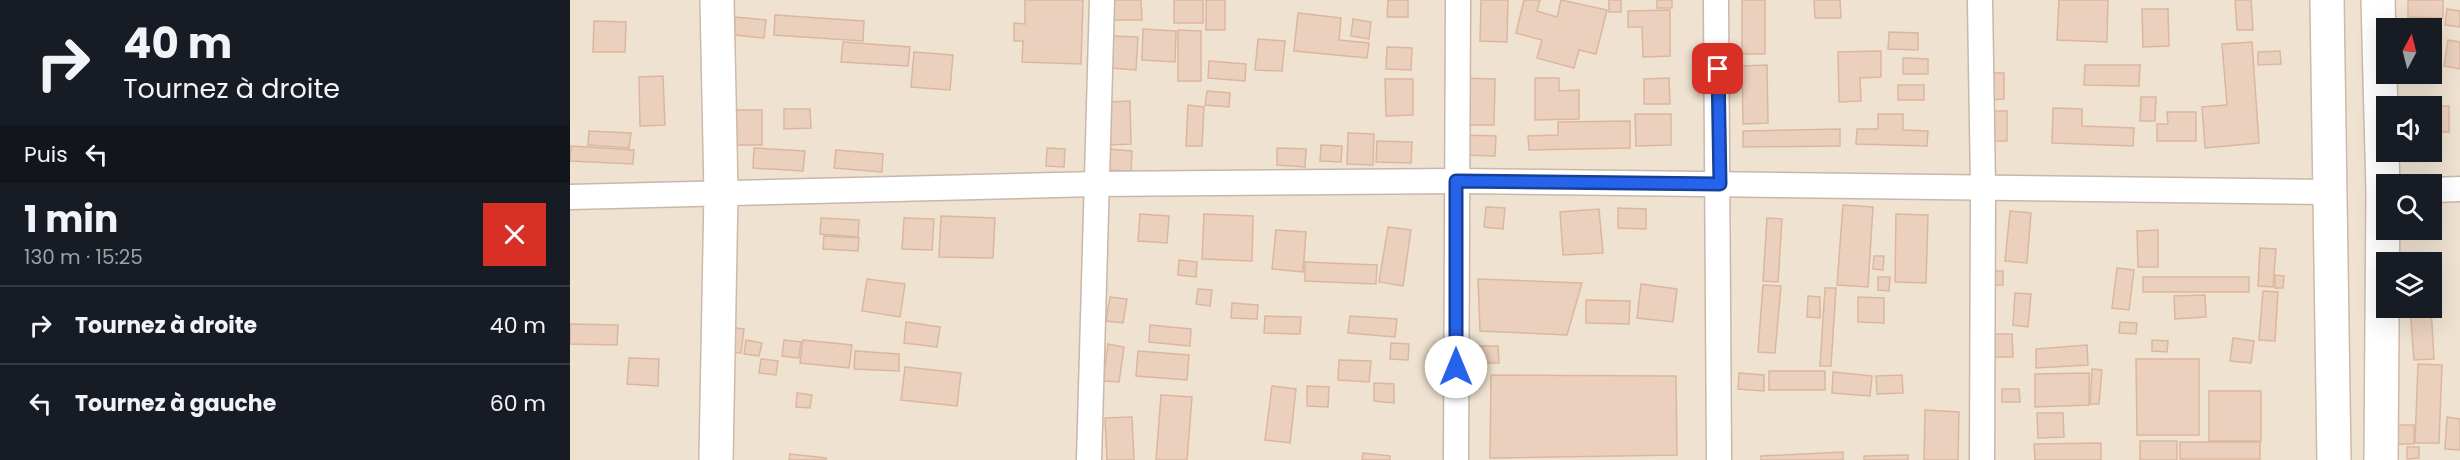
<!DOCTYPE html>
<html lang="fr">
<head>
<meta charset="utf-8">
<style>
  :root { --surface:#171b24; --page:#242831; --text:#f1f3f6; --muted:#9ea1a6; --line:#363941 }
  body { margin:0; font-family:Poppins,sans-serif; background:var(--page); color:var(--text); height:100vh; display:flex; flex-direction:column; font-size:22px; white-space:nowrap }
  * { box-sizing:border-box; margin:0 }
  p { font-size:20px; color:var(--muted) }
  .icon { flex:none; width:33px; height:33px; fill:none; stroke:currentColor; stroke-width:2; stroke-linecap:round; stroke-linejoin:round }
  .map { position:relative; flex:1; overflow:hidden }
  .sheet { display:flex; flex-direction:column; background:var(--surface); width:570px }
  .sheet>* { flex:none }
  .top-card { background:#171b24; color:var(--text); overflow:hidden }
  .needle { width:39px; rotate:7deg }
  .controls { position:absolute; left:1806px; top:18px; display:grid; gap:12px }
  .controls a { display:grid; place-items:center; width:66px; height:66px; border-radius:0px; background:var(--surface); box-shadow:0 6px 24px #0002; font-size:30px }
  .pin { position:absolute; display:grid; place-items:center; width:51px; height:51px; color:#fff; margin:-26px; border-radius:12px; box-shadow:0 3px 9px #0006 }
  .me { position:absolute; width:66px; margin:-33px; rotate:0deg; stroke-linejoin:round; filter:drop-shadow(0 0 4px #0008) }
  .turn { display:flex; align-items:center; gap:21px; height:126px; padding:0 24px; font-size:27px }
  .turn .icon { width:78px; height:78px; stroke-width:2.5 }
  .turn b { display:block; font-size:42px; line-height:51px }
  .then { display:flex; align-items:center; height:57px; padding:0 24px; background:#0003; gap:12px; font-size:22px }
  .round { display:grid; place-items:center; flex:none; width:63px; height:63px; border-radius:0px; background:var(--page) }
  .headline { display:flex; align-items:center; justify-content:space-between; height:102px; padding:0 24px }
  h1 { font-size:36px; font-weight:700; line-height:45px }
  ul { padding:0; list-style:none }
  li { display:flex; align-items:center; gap:18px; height:78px; padding:0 24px; border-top:2px solid var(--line) }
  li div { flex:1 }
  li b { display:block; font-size:22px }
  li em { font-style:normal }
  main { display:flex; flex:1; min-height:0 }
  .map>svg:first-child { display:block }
</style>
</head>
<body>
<main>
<section class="sheet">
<div class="top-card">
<div class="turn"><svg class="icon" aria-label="right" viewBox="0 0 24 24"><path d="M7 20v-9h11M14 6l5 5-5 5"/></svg><div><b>40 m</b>Tournez à droite</div></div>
<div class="then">Puis<svg class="icon" aria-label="left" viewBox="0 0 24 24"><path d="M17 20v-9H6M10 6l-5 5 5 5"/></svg></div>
</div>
<div class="headline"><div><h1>1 min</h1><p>130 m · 15:25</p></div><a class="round" style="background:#d93025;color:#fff"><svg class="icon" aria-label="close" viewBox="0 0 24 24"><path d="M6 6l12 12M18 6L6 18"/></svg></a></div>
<ul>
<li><svg class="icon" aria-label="right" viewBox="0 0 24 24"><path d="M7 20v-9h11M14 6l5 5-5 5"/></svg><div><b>Tournez à droite</b></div><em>40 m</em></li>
<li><svg class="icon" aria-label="left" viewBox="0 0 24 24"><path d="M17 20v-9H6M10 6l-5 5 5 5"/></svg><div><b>Tournez à gauche</b></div><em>60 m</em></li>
</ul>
</section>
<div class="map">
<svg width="1890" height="460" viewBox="0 0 1890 460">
  <rect width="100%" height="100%" fill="#f9f0e2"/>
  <path fill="#efe2d1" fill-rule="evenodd" d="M0 0H1890V460H0ZM1816 28H1862V74H1816ZM1816 106H1862V152H1816ZM1816 184H1862V230H1816ZM1816 262H1862V308H1816Z"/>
  <g fill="#ead0bd" stroke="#dbb79f" stroke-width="1.5">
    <path d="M455 0H513L511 64 452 62 453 41H444V23L455 24Z"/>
    <path d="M543 0H571L572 20H543Z"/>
    <rect x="604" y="0" width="29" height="23"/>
    <rect x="636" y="0" width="19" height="30"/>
    <path d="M818 0H838V17H817Z"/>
    <path d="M911 0H938L937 42 910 41Z"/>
    <path d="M954 0H970L967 11 987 17 991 0 1037 10 1026 54 1009 50 1004 68 967 58 972 40 946 33Z"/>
    <rect x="1039" y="0" width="12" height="12"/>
    <rect x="1087" y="0" width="15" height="8"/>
    <rect x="1172" y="0" width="23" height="54"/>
    <path d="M1244 0H1270L1271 18H1245Z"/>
    <path d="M1489 0H1538L1537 42 1487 40Z"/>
    <path d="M1665 0H1681L1683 30H1667Z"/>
    <path d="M1838 0H1873V18L1838 17Z"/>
    <path d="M1572 9H1598L1599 46 1573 47Z"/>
    <path d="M1877 9 1890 11V27L1875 25Z"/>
    <path d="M1100 10V56L1073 57 1072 27H1058V11Z"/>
    <path d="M728 13 771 18 769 40 799 43 797 58 724 51Z"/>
    <path d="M205 15 294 21 293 41 204 35Z"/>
    <path d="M165 17 196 20 194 38 164 35Z"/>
    <path d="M783 19 801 22 799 39 781 36Z"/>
    <path d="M24 21 56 22 55 52H23Z"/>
    <path d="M573 29 606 31 605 62 572 60Z"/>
    <path d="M608 30 631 31V81H608Z"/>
    <path d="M1319 32 1348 33V50L1318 49Z"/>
    <path d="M542 36 568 37 566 70 541 68Z"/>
    <path d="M688 39 715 41 712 71 685 70Z"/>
    <path d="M1878 40 1890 42V69L1874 66Z"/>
    <path d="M273 42 340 47 338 66 271 62Z"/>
    <path d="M1682 42 1689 143 1635 148 1632 107 1657 105 1652 44Z"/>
    <path d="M817 47 842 48 841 70 816 69Z"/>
    <path d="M1311 51V77L1290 78 1291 101 1269 102 1268 52Z"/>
    <path d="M1710 51 1711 64 1688 65V52Z"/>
    <path d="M344 52 383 55 380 90 341 87Z"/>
    <path d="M1333 58 1358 59V74H1333Z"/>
    <path d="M639 61 676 64 675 81 638 78Z"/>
    <path d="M1197 65 1198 123 1173 124 1172 66Z"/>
    <path d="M1515 65H1570L1569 86 1514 85Z"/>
    <path d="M1415 73H1434V99L1415 100Z"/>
    <path d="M93 76 95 125 70 126 69 77Z"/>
    <path d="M889 78 925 79 924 125H889Z"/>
    <path d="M965 78H989V91L1009 90V119L965 120Z"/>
    <path d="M1099 78 1100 104H1074V79Z"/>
    <path d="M815 79H843V115L816 116Z"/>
    <rect x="1328" y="85" width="26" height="15"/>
    <path d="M637 91 660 93 659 107 635 105Z"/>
    <path d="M1571 97H1586L1585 121H1570Z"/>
    <path d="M560 101 561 144 540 145 539 102Z"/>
    <path d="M618 105 634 107 632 146H616Z"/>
    <path d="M1846 106H1879V132H1862V106Z"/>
    <path d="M1483 108 1512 109V126L1564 128 1563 146 1482 143Z"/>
    <path d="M214 109H240L241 128 214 129Z"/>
    <rect x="157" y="110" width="35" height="35"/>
    <path d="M1418 111H1437V141H1419Z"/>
    <path d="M1597 112H1626V141H1587V124H1598Z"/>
    <path d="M1065 114H1101V145L1066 146Z"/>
    <path d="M1308 114H1333V130L1358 131 1357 146 1286 144 1287 129H1308Z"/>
    <path d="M1060 121V148L959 150 958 136 988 135V122Z"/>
    <path d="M1270 129V146L1173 147V131Z"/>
    <path d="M19 131 61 133 59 148 18 145Z"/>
    <path d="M778 133 804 134 803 165 777 164Z"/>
    <path d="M892 135 926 136 925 156 892 155Z"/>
    <path d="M807 141 842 142 841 163 806 162Z"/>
    <path d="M751 145 772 146 771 162 750 161Z"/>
    <path d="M1 146 64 150 63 164 0 161Z"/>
    <path d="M184 148 235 151 233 171 183 168Z"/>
    <path d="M477 148 495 149 494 167 476 166Z"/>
    <path d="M707 148 736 149 735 167 707 165Z"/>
    <path d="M538 149 562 151 561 171 537 170Z"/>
    <path d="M266 150 313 154 312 172 264 168Z"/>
    <path d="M1273 205 1303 207 1298 287 1267 285Z"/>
    <path d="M916 207 935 208 933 229 914 227Z"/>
    <path d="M1048 208 1076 209V229L1048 228Z"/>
    <path d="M1029 209 1033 253 993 255 990 212Z"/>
    <path d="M1440 211 1461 213 1457 263 1435 261Z"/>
    <path d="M570 214 599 216 597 243 568 241Z"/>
    <path d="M634 214 683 216 682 261 632 259Z"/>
    <path d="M1326 214 1358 215 1356 283 1325 282Z"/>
    <path d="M371 216 425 218 423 258 369 257Z"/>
    <path d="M251 218 289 220 288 237 250 234Z"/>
    <path d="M334 218 364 219 362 250 332 249Z"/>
    <path d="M1197 218 1212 219 1208 282 1193 281Z"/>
    <path d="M818 227 841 230 833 286 809 282Z"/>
    <path d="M706 230 736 232 733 272 702 269Z"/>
    <path d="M1588 230V267H1568L1567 231Z"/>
    <path d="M254 236 289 238 288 251 253 249Z"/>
    <path d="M1690 248 1706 249 1703 287 1688 286Z"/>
    <path d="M1304 256H1314L1313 270 1303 269Z"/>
    <path d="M609 260 627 262 626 277 608 275Z"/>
    <path d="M735 262 807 265 806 284 735 281Z"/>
    <path d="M1547 268 1564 270 1559 310 1542 308Z"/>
    <path d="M1417 271H1433V285H1416Z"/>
    <path d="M1705 275 1714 276 1713 288H1705Z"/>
    <path d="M1308 277H1320L1319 291 1308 290Z"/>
    <rect x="1573" y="277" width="106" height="15"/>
    <path d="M297 279 335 284 330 317 292 311Z"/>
    <path d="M908 279 1012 283 997 335 910 331Z"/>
    <path d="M1071 284 1107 289 1103 322 1067 318Z"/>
    <path d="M1193 285 1211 286 1205 353 1188 352Z"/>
    <path d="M1255 288H1266L1261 366H1250Z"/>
    <path d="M628 289 642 290 640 306 626 304Z"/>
    <path d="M1693 291 1708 292 1705 341 1689 340Z"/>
    <path d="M1445 293 1461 294 1458 327 1443 325Z"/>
    <path d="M1635 295 1636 317 1605 319 1604 296Z"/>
    <path d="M1238 296 1250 297V318L1237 317Z"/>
    <path d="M540 297 557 299 553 323 536 321Z"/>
    <path d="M1288 297 1314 298V323L1288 322Z"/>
    <path d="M1016 300 1060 301 1059 324 1016 323Z"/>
    <path d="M662 303 688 305 687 319 661 318Z"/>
    <path d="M1840 308H1861L1864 359 1844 360Z"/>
    <path d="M695 316 731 317 730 334 694 333Z"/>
    <path d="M780 316 827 319 825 337 778 333Z"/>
    <path d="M336 322 370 327 367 347 334 343Z"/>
    <path d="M1550 322 1567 323 1566 334 1549 333Z"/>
    <path d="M0 324 48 325 47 345 0 344Z"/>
    <path d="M580 325 621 329 620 346 579 342Z"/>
    <path d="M158 327 174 329 171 353 156 352Z"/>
    <path d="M1416 334H1442L1443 357H1416Z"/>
    <path d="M1663 338 1684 341 1681 363 1660 361Z"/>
    <path d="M176 340 192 343 189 356 174 354Z"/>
    <path d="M214 340 231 342 229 358 212 356Z"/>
    <path d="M233 340 282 345 279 368 230 363Z"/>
    <path d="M1582 340 1598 341 1597 352 1582 351Z"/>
    <path d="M821 343 839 344 838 360 820 359Z"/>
    <path d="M538 344 554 347 549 382 533 381Z"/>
    <path d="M1517 345 1518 365 1466 368V349Z"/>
    <path d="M905 346H928L929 363H906Z"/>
    <path d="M285 351 329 354V371L284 369Z"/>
    <path d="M568 351 619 355 617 380 566 376Z"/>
    <path d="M59 358 89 359 88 386 57 384Z"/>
    <path d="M191 359 208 361 206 375 189 373Z"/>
    <path d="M1566 359H1629V435H1567Z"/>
    <path d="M769 360 801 361 799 382 768 380Z"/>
    <path d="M1848 364 1872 365 1869 443H1845Z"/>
    <path d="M335 367 391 373 387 406 331 400Z"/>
    <path d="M1522 369 1532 370 1529 404H1520Z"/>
    <rect x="1199" y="371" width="56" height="19"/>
    <path d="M1263 372 1302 376 1300 396 1262 393Z"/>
    <path d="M1169 373 1194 375V391L1168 389Z"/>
    <path d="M1519 373V405L1465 407V374Z"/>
    <path d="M921 375 1106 376 1107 455 920 458Z"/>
    <path d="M1332 375 1333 393 1307 394 1306 376Z"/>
    <path d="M804 383 824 384V403L804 401Z"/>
    <path d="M702 386 726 389 720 443 695 440Z"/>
    <path d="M737 386 759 387 758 407 737 406Z"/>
    <path d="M1432 389H1449L1450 402H1432Z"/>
    <rect x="1639" y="391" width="52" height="50"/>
    <path d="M227 393 242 395 240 408 226 407Z"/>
    <path d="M591 395 622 397 617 460H586Z"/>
    <path d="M1355 410 1389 412 1388 460H1354Z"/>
    <path d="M1467 413H1493L1494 437 1468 438Z"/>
    <path d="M562 417 564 460H537L535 418Z"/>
    <path d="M1877 417 1890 419V450L1875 449Z"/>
    <rect x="1827" y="425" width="17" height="19"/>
    <rect x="1570" y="441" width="37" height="19"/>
    <rect x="1610" y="442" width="80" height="17"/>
    <path d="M1531 443V460H1465L1464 444Z"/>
    <path d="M1837 447H1849V458L1837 459Z"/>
    <path d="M1273 452V460H1191V456Z"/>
    <path d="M793 453 820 456V460H792Z"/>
    <path d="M220 454 256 458V460H219Z"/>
    <path d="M1338 455V460H1294V456Z"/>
  </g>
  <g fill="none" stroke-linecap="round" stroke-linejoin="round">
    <defs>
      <g id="street">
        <path d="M1146 0 1149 460"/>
        <path d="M1410 0 1413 187 1412 460"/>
        <path d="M1862 190 1890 189"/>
        <path d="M0 197 526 184 887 181 1760 192"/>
        <path d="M519 460 532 0"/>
        <path d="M886 460 888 0"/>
      </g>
      <g id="secondary">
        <path d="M1757 0 1764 460"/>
        <path d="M1808 0 1813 191 1811 460"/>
        <path d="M146 460 151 193 147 0"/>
      </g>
    </defs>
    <use href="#street" stroke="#c7b8ab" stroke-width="27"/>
    <use href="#secondary" stroke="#ccbaab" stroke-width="36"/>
    <use href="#street" stroke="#fff" stroke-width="24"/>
    <use href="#secondary" stroke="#fff" stroke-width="33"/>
  </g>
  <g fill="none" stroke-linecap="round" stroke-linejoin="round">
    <defs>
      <path id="route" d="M886 367V181L1150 184 1148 69"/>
    </defs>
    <use href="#route" stroke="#184099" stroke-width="15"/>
    <use href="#route" stroke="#2563eb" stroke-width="10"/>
  </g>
</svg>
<div class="controls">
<a><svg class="needle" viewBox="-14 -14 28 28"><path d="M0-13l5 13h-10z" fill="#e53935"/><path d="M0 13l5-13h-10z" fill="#9ea1a6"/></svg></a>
<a><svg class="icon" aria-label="sound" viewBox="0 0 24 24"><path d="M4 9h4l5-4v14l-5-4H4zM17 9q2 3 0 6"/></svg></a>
<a><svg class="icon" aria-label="search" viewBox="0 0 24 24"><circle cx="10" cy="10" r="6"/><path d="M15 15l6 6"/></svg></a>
<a><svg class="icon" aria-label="layers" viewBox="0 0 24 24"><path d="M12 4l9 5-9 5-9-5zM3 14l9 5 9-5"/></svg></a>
</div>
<div class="pin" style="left:1148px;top:69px;background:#d93025"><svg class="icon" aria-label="arrive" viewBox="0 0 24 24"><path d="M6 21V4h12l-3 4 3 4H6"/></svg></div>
<svg class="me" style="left:886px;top:367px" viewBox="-20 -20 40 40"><circle r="19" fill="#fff"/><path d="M0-13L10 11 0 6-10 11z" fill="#2563eb"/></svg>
</div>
</main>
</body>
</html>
